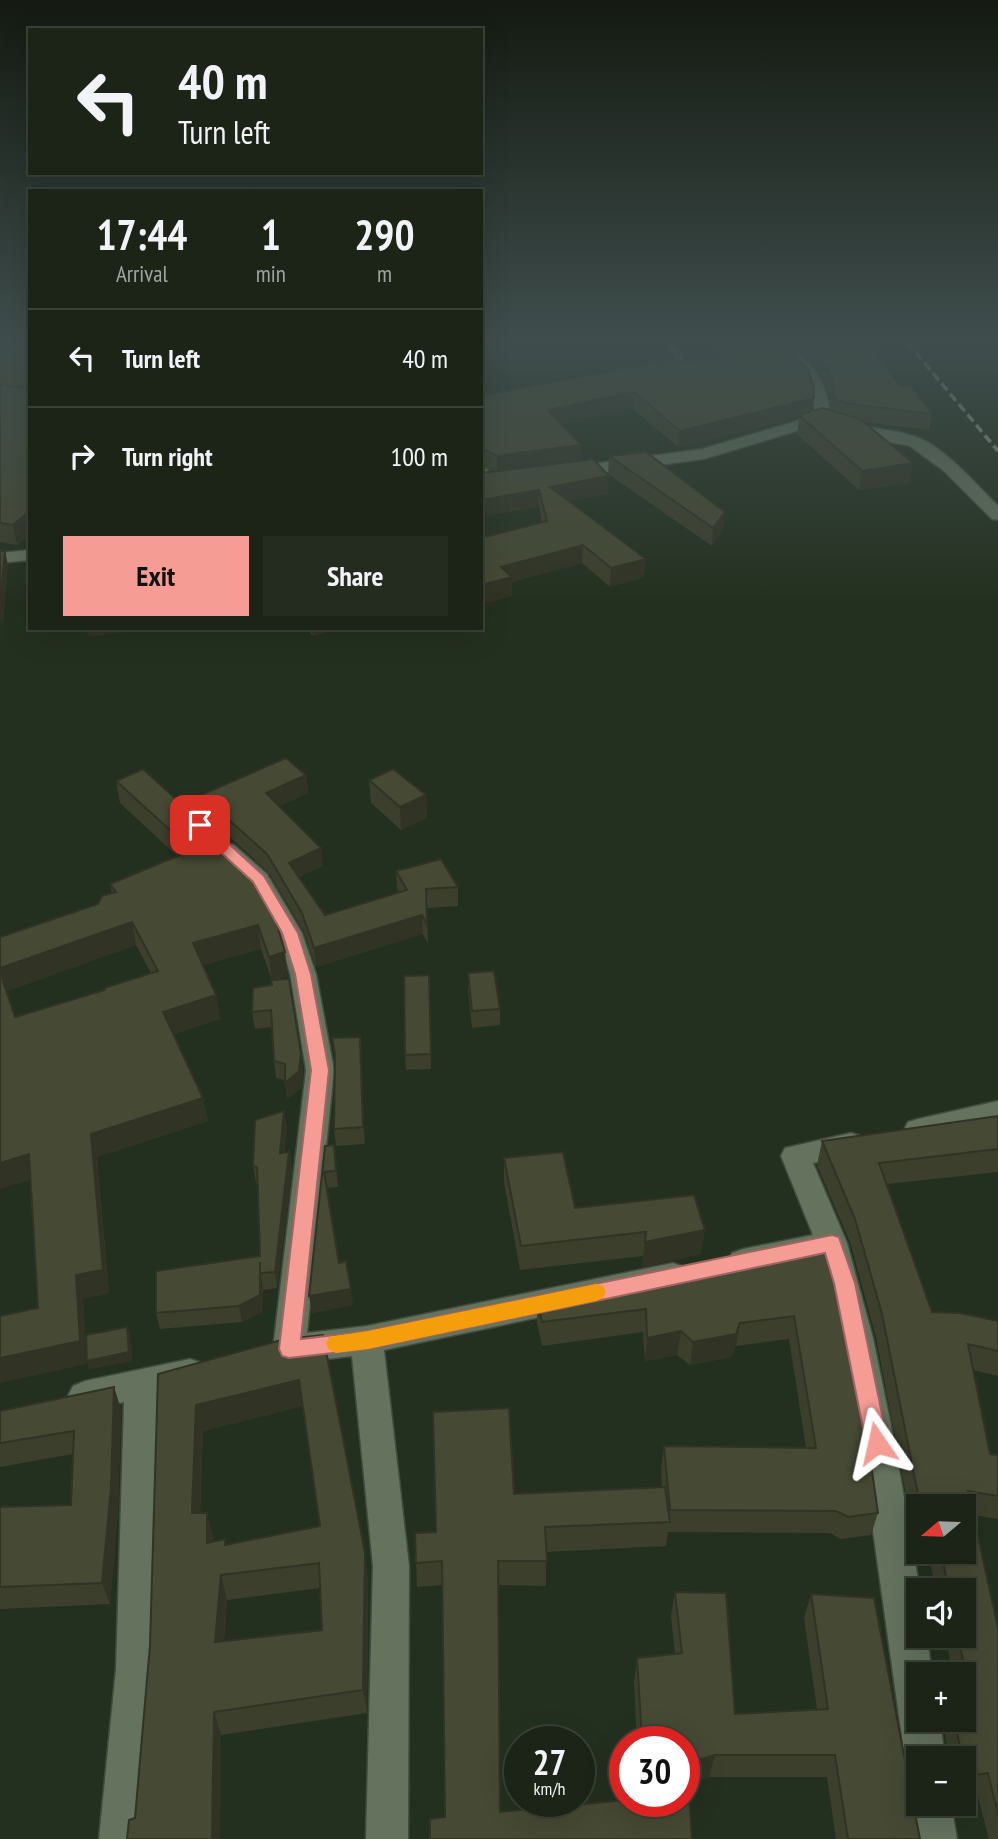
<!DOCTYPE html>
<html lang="en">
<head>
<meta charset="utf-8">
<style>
  :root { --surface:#1b2417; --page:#242c20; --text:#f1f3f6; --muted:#a0a4a1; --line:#394136; --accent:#f59c95 }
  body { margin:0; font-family:"PT Sans Narrow",sans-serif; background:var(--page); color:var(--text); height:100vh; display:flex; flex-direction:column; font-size:26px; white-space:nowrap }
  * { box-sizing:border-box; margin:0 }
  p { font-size:23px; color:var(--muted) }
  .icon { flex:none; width:38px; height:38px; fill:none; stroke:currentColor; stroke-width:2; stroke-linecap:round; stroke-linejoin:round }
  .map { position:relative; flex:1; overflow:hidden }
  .details { position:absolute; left:28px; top:189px; width:455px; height:441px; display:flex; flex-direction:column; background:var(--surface); border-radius:0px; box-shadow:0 7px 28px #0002,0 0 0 2px var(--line) }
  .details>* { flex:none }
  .banner { position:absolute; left:28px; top:28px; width:455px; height:147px; border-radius:0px; box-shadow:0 7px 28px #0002,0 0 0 2px var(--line); background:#1b2417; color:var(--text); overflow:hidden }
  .needle { width:46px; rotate:251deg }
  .controls { position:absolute; left:906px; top:1494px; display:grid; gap:14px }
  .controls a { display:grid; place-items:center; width:70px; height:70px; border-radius:0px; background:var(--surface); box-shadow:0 7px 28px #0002,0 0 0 2px var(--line); font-size:35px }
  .speed { position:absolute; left:504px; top:1726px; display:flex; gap:14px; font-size:35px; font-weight:700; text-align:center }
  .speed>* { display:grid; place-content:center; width:91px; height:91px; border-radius:50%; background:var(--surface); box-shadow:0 7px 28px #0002,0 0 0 2px var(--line); line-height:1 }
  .speed small { font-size:18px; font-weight:400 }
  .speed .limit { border:10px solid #d22; background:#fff; color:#111 }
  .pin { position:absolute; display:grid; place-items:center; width:60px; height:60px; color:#fff; margin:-30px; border-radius:14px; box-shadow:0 4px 10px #0006 }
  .me { position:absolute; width:77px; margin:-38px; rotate:349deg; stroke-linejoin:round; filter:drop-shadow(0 0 5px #0008) }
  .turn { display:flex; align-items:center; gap:24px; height:147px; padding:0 35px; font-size:32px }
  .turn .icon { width:91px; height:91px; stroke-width:2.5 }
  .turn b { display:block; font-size:49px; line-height:60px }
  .eta { display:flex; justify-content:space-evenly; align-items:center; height:119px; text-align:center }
  .eta b { font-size:42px; font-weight:800; line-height:49px }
  .primary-button { display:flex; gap:14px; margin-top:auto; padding:14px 35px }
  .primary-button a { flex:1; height:80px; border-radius:0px; background:var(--accent); color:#111; font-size:28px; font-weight:800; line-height:80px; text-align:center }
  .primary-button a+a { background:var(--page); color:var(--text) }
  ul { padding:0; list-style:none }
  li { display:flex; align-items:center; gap:21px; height:98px; padding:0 35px; border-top:2px solid var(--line) }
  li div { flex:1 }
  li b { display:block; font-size:26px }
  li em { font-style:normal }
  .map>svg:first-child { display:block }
</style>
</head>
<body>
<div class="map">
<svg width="998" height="1839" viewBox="0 0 998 1839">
  <rect width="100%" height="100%" fill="#24301f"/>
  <path fill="#4d4220" d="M10 342H30V395L0 391V349Z"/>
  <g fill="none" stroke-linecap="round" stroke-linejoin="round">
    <defs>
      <g id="lane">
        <path d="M668 342H674L683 359 658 367V363L675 358Z"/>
        <path d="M481 465 500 479V483H494L481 471Z"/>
      </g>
      <g id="street">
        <path d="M769 342H785C809 359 832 386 829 417 858 429 890 427 919 438 945 448 978 486 998 506V520L992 519 944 471 910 446 842 433 820 424 704 459 569 477 561 472 569 467 702 449 814 416C818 380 790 365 769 342Z"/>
        <path d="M30 550V560L0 563V553Z"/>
        <path d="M226 843 234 845 267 874 302 933 316 974 334 1070 307 1333 367 1326 673 1263 684 1267 689 1276 684 1285 673 1289 384 1350 409 1566 408 1839H366L373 1566 352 1356 293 1363 278 1359 273 1349 306 1070 290 974 278 933 250 884 214 850 218 845Z"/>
        <path d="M998 1101V1123L918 1141 908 1138 904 1130 908 1122 918 1119Z"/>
        <path d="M851 1133 861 1136 865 1144 861 1152 813 1163 847 1243 873 1338 895 1445 920 1591 919 1636H927L932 1675H919V1720H940L945 1759H919V1776L911 1773 905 1759 861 1445 841 1338 822 1258 743 1275 732 1271 728 1262 732 1253 743 1249 813 1235 781 1156 785 1148Z"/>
        <path d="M190 1359 202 1363 206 1373 202 1383 158 1395 155 1669 141 1839H99L116 1669 124 1402 85 1411 73 1406 68 1396 73 1386 85 1381Z"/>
        <path d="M919 1789V1804H951L957 1839H915L911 1804Z"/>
      </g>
    </defs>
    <use href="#lane" stroke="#404b3c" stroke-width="3"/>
    <use href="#street" stroke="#404b3c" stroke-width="3"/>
    <use href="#lane" fill="#64725e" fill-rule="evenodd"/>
    <use href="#street" fill="#64725e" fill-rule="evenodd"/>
    <path stroke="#98a294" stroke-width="3.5" stroke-dasharray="9 4.5" stroke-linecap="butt" d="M907 342 998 451"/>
  </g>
  <g fill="#3c3f2c" fill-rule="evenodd">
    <path d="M707 342H782L812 411 831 410 829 394 812 363 789 342H874L873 348 900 386 932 414 929 430 864 422 910 483 859 490 797 434 799 417 678 447 633 409 561 423 581 445 580 461 608 494 569 501 644 577 610 587 582 563 512 582V596L481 604V538L542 523 539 507 481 517V391L486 395 682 364 723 356ZM482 465 494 472 482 473Z"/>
    <path d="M0 385 30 388V534L17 545 0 542Z"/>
    <path d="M609 456 723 530 712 546 608 474Z"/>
    <path d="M306 628H340L313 636Z"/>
    <path d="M306 775 308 793 279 806 323 866 299 877 325 915 399 893 397 889 396 871 458 887V906L427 908 428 944 423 934 316 967 304 932 269 873 204 813 201 795Z"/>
    <path d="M369 780 426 795 427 818 401 830 371 803Z"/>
    <path d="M116 781 245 862 288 976 273 980 303 1070 301 1088 287 1099 285 1080 276 1078 274 1061 272 1027 255 1029 252 1012 272 985V980L261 949 202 965 216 995 220 1019 173 1034 203 1098 208 1121 97 1157 109 1293 83 1299 86 1356 130 1335 132 1361 89 1369 87 1361V1364L38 1308 30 1179 0 1189V937L98 904 112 893 110 884 177 856 120 803ZM136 945 151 973 104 990 15 1017 6 991Z"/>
    <path d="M468 973 500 1009V1025L472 1028 468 990Z"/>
    <path d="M429 975 431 1069 406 1070 405 1055Z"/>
    <path d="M332 1038 361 1054 365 1144 336 1146 334 1129 335 1061Z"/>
    <path d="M284 1111 287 1128 284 1153 289 1152 292 1169 277 1288 263 1290V1287L262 1312 242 1322 160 1329 156 1313 260 1256 257 1183H256L253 1166Z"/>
    <path d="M998 1116V1172L887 1184 932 1312 998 1321V1376L973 1370 990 1454 998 1455V1519L973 1515 998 1628V1839H989L977 1793 964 1794V1759H949L945 1736 952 1720H964V1675H953L945 1636H964V1591H936L928 1552H964V1507H919L911 1521 876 1337 850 1242 817 1165 822 1141Z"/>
    <path d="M334 1145 338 1187 327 1188 339 1263 353 1305 312 1313 325 1146Z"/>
    <path d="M504 1158 575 1208 694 1195 701 1254 642 1267 643 1256 520 1270 504 1182Z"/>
    <path d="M828 1246 878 1513 871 1535 841 1539 830 1533 668 1532 666 1546 546 1552V1586L498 1585 500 1812 684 1801V1741H637L634 1681 637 1658 675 1654 671 1616 675 1592 735 1714 817 1709 804 1618 811 1594 920 1839H836L827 1777H709L689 1783 692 1839 445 1817 443 1585 417 1587 416 1563 436 1532 514 1494 662 1487 661 1468 664 1446 806 1447 789 1339 736 1346 731 1357 690 1365 677 1355 645 1361 643 1332 542 1346 537 1323V1300L639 1286 714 1265Z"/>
    <path d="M285 1339 368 1578 367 1713 221 1735 135 1818 150 1645 158 1374ZM303 1406 320 1526 226 1545 225 1539 214 1541V1538L200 1513 203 1431ZM320 1588 322 1630 224 1641 227 1600Z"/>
    <path d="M121 1409 118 1510 110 1604 0 1609V1507L71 1505 73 1454 0 1467V1411Z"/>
  </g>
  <g fill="#313324">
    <path d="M634 392 633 409 548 426V410Z"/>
    <path d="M814 398 811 414 799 415V417L678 447 680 431Z"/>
    <path d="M581 445 580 462 497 473V456Z"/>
    <path d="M913 463 910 483 859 490 862 471Z"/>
    <path d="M609 476 608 494 550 504V487Z"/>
    <path d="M539 490V507L481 517V500Z"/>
    <path d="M30 511V534L17 545 13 525Z"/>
    <path d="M725 512 723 530 712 546 713 528Z"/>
    <path d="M583 545 582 563 512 582V596L481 604V585L501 567Z"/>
    <path d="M5 551 8 565 3 629 0 618V604Z"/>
    <path d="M646 559 644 577 610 587 611 568Z"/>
    <path d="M86 628H141V630L88 637Z"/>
    <path d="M312 628H340L313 636Z"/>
    <path d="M306 775 308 793 268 811 266 793Z"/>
    <path d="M426 795 427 818 401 830 400 807Z"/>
    <path d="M321 848 323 866 291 881 289 863Z"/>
    <path d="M422 915 423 934 316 967 314 948Z"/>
    <path d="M132 922 136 945 6 992 0 973V968Z"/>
    <path d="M258 925 261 949 197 967 193 943Z"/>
    <path d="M285 952 288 976 272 980 269 957Z"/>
    <path d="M216 995 220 1019 168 1035 163 1012Z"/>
    <path d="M360 1037 361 1054 365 1144 363 1127Z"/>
    <path d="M301 1054 303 1070 301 1088 287 1099 285 1083Z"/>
    <path d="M203 1098 208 1121 97 1157 109 1293 83 1299 87 1361 127 1327 130 1335 132 1361 89 1369 87 1361V1364L0 1383V1358L76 1275 91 1134Z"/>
    <path d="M284 1111 287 1128 283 1170 280 1153Z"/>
    <path d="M289 1152 292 1169 277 1288 275 1272Z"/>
    <path d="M29 1154 36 1178 0 1189V1163Z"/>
    <path d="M705 1230 701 1254 642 1267 645 1242Z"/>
    <path d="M260 1273 263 1287 262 1312 242 1322 239 1306Z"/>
    <path d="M351 1289 353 1305 312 1313 309 1296Z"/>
    <path d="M740 1323 736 1346 731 1357 690 1365 693 1342Z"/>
    <path d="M681 1331 677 1355 645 1361 647 1338Z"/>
    <path d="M299 1380 303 1406 203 1431 199 1538 192 1513 196 1405Z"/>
    <path d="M114 1387 121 1409 118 1510 110 1604 102 1583Z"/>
    <path d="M929 1495 925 1507H919V1518L911 1521 919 1499Z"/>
    <path d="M207 1513 214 1538V1568L207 1543Z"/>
    <path d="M365 1553 368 1578 367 1713 363 1690Z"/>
    <path d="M221 1575 227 1600 222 1666 215 1642Z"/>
    <path d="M214 1712 221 1735 220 1839H212Z"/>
    <path d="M715 1755 709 1777 684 1785 687 1763Z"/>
  </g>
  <g fill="#464933" stroke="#313324" stroke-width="2" fill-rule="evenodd">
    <path d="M727 342H782L807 368 814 387V398L680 431 634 392 548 410 581 445 497 456 481 448V391L486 395 674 359 682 364 740 353Z"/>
    <path d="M808 342H869L900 386 910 385 932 414 850 404 834 399 832 378 814 348Z"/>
    <path d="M0 385 30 388V511L13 525 0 523Z"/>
    <path d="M823 408 860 419 913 463 862 471 799 415Z"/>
    <path d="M646 452 725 512 713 528 609 456Z"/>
    <path d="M593 459 609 476 550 487 646 559 611 568 583 545 501 567 512 577 481 585V538L547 521 539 490 481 500V473Z"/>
    <path d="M0 551H5L0 604Z"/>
    <path d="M286 758 306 775 266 793 321 848 289 863 325 915 407 890 396 871 441 859 458 887 426 889 427 925 422 915 314 948 302 913 267 854 201 795Z"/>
    <path d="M143 769 245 862 273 911 285 952 269 957 258 925 193 943 216 995 163 1012 203 1098 91 1134 103 1270 76 1275 80 1341 0 1358V1316L38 1308 29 1154 0 1163V972L15 1017 105 990 104 988 158 971 132 922 0 968V937L98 904 102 896 116 892 110 884 192 850 116 781Z"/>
    <path d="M393 769 426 795 400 807 369 780Z"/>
    <path d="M494 971 500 1009 472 1011 468 973Z"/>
    <path d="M429 975 431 1054 405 1055 404 976Z"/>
    <path d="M289 979 301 1054 299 1071 285 1083V1064L274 1061 271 1010 252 1012 253 988 272 985 271 980Z"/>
    <path d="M360 1037 363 1127 334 1129 335 1054 332 1038Z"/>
    <path d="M284 1111 280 1153 289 1152 275 1272 260 1273V1262V1295L239 1306 156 1313V1271L260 1256 257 1167 253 1166 255 1120Z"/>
    <path d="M998 1116V1149L879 1163 932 1312 960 1313 998 1321V1351L968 1344 990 1454 998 1455V1496L968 1491 998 1628V1814L988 1773 965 1776 964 1759H962L955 1720H964V1716L975 1717 958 1636H964V1591H949L941 1552H964V1507H931L929 1495 919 1499 882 1314 855 1219 822 1141Z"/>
    <path d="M334 1145 336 1171 324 1172 339 1263 346 1261 351 1289 309 1296 325 1146Z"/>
    <path d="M563 1152 575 1208 694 1195 705 1230 645 1242 646 1232 521 1246 504 1158Z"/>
    <path d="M828 1246 865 1423 878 1513 848 1517 836 1511 670 1510 664 1446 816 1448 794 1316 740 1323 736 1334 693 1342 681 1331 647 1338 646 1309 542 1322 537 1300 639 1286 641 1276 713 1261 714 1265Z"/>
    <path d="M127 1327 129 1352 87 1361 86 1335Z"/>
    <path d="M323 1335 365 1553 363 1690 214 1712 212 1839H127L129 1820 135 1818 150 1645 158 1374 285 1339ZM299 1380 320 1526 225 1545V1539L207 1543V1513H192L196 1405ZM319 1563 322 1630 215 1642 221 1575Z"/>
    <path d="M114 1387 111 1488 102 1583 0 1587V1507L71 1505 74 1431 0 1443V1411Z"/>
    <path d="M509 1408 514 1494 665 1487 670 1522 545 1527 547 1561H498L500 1812 625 1800 684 1801V1741H642L637 1658 682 1653 675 1592 726 1593 735 1714 828 1709 811 1594 874 1598 920 1839H848L835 1755H715L687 1763 692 1839H430V1819L445 1817 442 1561 416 1563 415 1533 436 1532 433 1412Z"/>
  </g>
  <linearGradient id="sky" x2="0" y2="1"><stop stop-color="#141a11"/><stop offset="0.57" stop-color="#3f4e4d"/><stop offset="1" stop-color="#3f4e4d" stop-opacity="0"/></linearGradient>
  <rect width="998" height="600" fill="url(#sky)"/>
  <path fill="#f59c95" stroke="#9f6561" stroke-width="2" d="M200 821 205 822 264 876 298 933 311 974 329 1070 301 1339 368 1331 832 1235 839 1237 841 1243 855 1283 888 1443 885 1451 877 1454 869 1451 866 1443 834 1283 825 1253 368 1349 289 1358 282 1356 279 1349 311 1070 295 974 282 933 253 882 194 828 192 825 194 822Z"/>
  <path fill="#f59e0b" d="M596 1284 603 1286 606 1292 603 1298 596 1301 368 1349 336 1353 329 1350 326 1344 329 1337 368 1331Z"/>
</svg>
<div class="controls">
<a><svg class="needle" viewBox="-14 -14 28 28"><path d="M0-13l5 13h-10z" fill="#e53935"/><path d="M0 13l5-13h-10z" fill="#a0a4a1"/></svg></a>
<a><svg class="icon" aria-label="sound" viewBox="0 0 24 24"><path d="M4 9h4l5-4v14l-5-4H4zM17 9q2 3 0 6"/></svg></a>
<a>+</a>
<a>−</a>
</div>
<div class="speed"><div>27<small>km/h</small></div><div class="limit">30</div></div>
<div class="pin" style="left:200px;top:825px;background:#d93025"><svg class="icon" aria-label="arrive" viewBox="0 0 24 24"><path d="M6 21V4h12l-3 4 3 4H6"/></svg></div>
<svg class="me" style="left:877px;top:1443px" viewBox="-20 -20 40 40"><path d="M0-17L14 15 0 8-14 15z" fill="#f59c95" stroke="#fff" stroke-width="4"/></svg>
<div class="banner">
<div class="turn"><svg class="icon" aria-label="left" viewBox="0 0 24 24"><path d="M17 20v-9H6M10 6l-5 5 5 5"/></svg><div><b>40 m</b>Turn left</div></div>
</div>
<section class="details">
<div class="eta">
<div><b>17:44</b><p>Arrival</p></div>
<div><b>1</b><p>min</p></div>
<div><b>290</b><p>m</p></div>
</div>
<ul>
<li><svg class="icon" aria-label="left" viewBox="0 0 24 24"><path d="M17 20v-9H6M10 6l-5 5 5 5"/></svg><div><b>Turn left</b></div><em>40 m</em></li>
<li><svg class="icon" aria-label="right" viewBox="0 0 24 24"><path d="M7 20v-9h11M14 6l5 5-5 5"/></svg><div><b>Turn right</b></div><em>100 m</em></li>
</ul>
<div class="primary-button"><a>Exit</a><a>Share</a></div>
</section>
</div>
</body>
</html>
